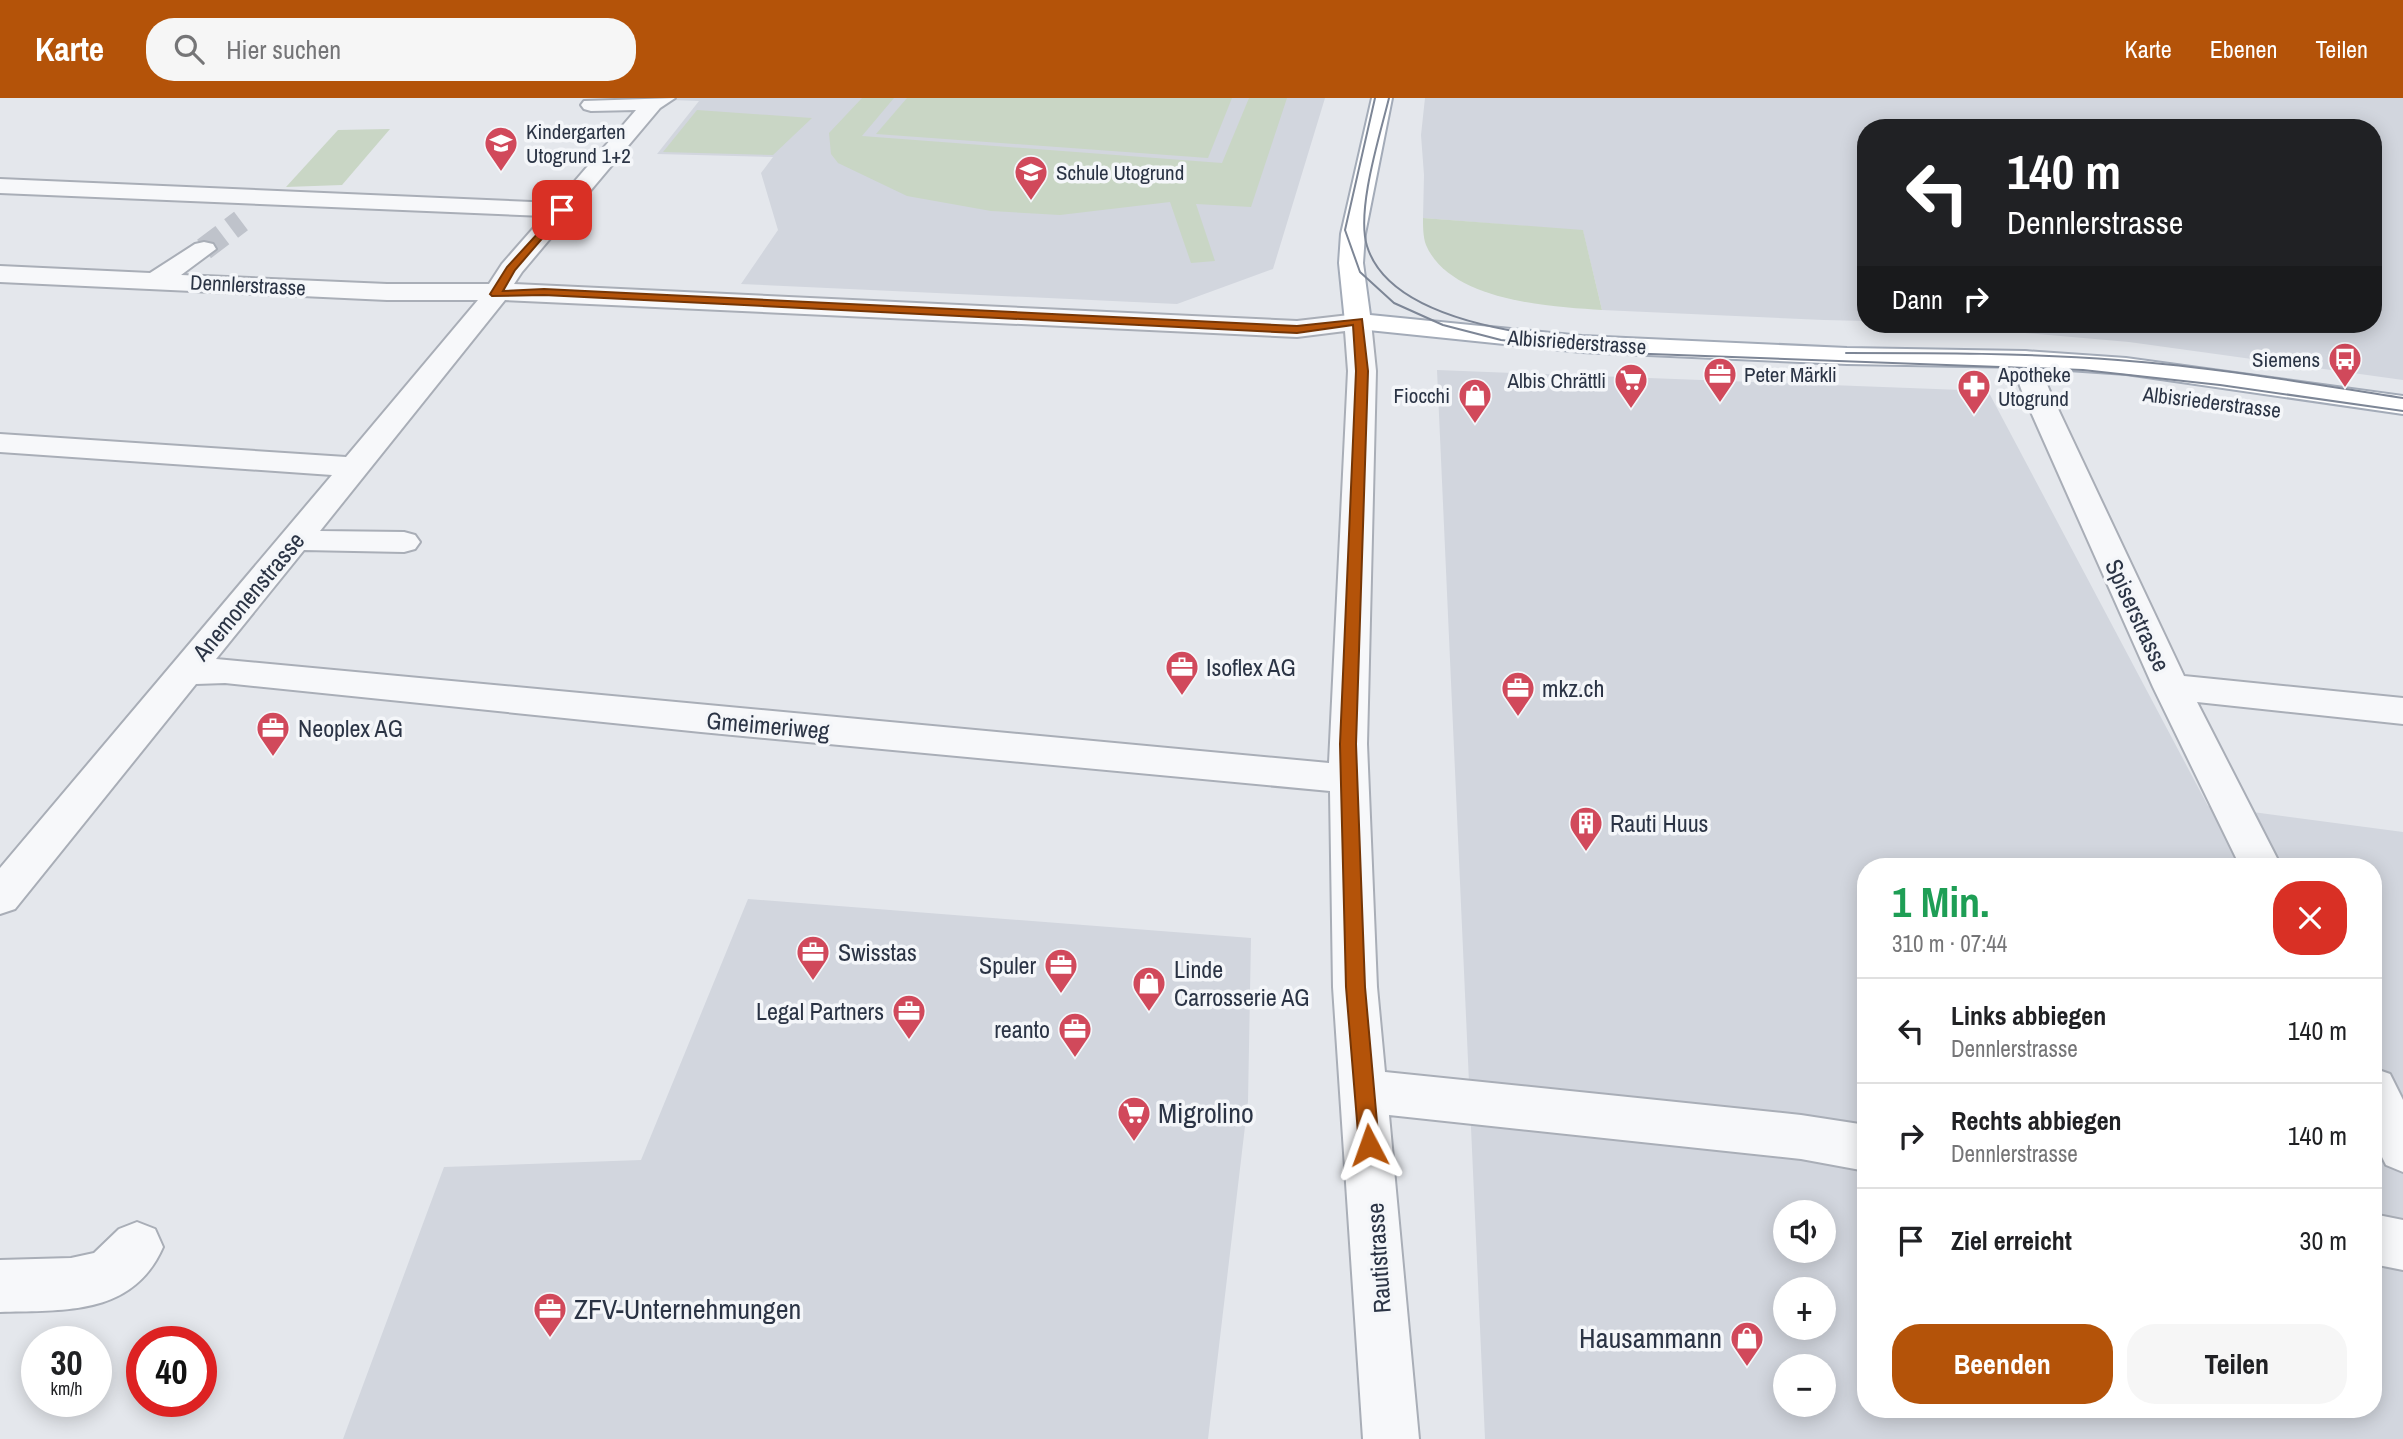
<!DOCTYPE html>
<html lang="de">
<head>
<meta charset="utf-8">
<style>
  :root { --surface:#fff; --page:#f6f6f6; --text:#202124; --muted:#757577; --line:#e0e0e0; --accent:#b45309 }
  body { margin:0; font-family:"Archivo Narrow",sans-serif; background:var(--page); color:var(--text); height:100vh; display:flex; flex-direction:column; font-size:26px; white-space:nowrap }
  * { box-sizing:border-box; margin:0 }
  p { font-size:23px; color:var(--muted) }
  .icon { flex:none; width:38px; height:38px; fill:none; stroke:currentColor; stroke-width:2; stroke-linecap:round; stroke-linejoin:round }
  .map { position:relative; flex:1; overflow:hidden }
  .details { position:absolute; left:1857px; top:760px; width:525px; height:560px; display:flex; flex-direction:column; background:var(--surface); border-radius:28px; box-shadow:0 4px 18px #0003 }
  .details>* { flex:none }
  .banner { position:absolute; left:1857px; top:21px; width:525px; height:214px; border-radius:28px; box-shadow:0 4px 18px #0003; background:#202124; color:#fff; overflow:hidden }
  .buttons { position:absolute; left:1773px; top:1102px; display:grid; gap:14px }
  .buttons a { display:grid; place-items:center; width:63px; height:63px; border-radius:50%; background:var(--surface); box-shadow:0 4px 18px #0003; font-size:35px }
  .speed { position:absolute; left:21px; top:1228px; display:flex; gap:14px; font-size:35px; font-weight:700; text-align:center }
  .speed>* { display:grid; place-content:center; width:91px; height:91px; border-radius:50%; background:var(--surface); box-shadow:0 4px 18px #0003; line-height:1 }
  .speed small { font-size:18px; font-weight:400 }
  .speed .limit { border:10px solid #d22; background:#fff; color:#111 }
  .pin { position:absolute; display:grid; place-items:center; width:60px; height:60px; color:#fff; margin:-30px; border-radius:14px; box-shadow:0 4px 10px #0006 }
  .me { position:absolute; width:77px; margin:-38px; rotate:356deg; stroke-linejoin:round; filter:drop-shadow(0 0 5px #0008) }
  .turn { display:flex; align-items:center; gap:24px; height:147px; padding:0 35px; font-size:32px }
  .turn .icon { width:91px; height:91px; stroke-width:2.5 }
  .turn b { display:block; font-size:49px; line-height:60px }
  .then { display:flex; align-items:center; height:66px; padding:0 35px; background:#0003; gap:14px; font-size:26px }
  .round { display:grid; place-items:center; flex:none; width:74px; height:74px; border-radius:28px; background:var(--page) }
  .summary { display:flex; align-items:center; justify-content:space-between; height:119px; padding:0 35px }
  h1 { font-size:42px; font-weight:700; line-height:52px; color:#1e9e55 }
  .button { display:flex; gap:14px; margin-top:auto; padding:14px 35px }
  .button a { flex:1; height:80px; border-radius:28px; background:var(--accent); color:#fff; font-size:28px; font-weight:700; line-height:80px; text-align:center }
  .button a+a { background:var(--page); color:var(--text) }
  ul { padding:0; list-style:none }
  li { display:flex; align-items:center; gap:21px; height:105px; padding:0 35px; border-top:2px solid var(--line) }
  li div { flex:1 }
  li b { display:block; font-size:26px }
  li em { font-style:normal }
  header { display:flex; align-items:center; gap:42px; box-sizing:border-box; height:98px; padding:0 35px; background:var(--accent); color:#fff }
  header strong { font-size:33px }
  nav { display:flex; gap:38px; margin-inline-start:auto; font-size:24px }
  .search { width:490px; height:63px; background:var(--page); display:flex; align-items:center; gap:18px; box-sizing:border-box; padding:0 24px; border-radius:28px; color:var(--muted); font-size:26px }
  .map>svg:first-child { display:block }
</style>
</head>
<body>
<header>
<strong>Karte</strong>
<div class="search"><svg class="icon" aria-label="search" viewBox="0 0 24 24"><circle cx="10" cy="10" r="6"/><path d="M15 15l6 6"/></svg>Hier suchen</div>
<nav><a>Karte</a><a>Ebenen</a><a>Teilen</a></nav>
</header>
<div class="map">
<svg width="2403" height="1341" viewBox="0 0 2403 1341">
  <rect width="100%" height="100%" fill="#e4e7ec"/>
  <g fill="#d2d6de" fill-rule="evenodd">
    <path d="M671 0H1325L1273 171 1177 206 741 186 778 132 761 75 773 59 657 56 699 3 670 2Z"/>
    <path d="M1425 0H2403V282L2129 244 1923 226H2373V30H1866L1865 223 1824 222 1602 212 1583 133 1423 120 1424 77 1421 37Z"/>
    <path d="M1437 272 1988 293 2208 708 2403 734V1341H1485ZM1866 768H2373V1311H1866ZM1785 1115H1824V1153H1785ZM1785 1192H1824V1230H1785ZM1785 1269H1824V1307H1785Z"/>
    <path d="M748 801 1251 840 1248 1003 1208 1341H343L444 1069 641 1062Z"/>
  </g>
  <g fill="#c9d6c5">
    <path d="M862 0H894L862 38 1222 65 1249 0H1287L1251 109 1196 106 1215 163 1191 165 1170 104 1060 117 991 113 907 98 838 65 831 56 829 35Z"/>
    <path d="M907 0H1232L1208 60 876 36Z"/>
    <path d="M697 12 812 20 773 57 663 54Z"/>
    <path d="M390 31 342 87 286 89 338 32Z"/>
    <path d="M1423 120 1583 132 1602 212C1550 209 1450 203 1426 147 1423 139 1423 129 1423 120Z"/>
  </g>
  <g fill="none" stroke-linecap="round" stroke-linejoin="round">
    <path stroke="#bfc3cb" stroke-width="23" stroke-dasharray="23 11" stroke-linecap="butt" d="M204 151 241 123"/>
    <defs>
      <g id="minor">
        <path d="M675 0 660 10 522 174 514 186 1297 223 1358 216 1367 218 1371 224 1376 273 1367 646 1377 889 1385 974 1801 1017 1866 1027V1073L1801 1061 1389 1017 1419 1341H1363L1333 889 1330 693 701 634 225 585 196 586 15 811 0 816V770L332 377 0 354V336L346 359 478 202H387L0 184V168L150 175 195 146 204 144 213 146 216 151 181 177 387 186H489L502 166 544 118 0 95V81L556 105 636 12 591 13 584 11 581 7 584 3ZM505 202 1297 239 1345 233 1348 273 1329 665 216 561 304 452 404 454 415 451 420 444 415 437 404 434 320 433Z"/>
        <path d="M2024 253 2034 255 2051 296 2184 578 2403 600V626L2197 604 2281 768H2240L2153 589 2023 296 2010 261 2014 255Z"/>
        <path d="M2373 970 2390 976 2403 1002V1074L2386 1067 2373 1041Z"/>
        <path d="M2373 1116 2403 1122V1172L2373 1166Z"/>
        <path d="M137 1124 155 1131 163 1149C133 1218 64 1212 0 1214V1162L71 1160 94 1155 119 1131Z"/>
      </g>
      <path id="major" d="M1372 0H1392L1365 136 1363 165 1370 217 1582 238 1847 250 2024 253 2126 260 2403 298V316L2126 276 2024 269 1847 266 1582 254 1349 230 1345 224 1339 165 1341 136Z"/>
    </defs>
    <use href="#minor" stroke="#a9aeb7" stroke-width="4"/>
    <use href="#major" stroke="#a3abb8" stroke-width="4"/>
    <use href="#minor" fill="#f7f8fa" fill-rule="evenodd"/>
    <use href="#major" fill="#fff" fill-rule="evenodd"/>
    <g stroke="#7d8696" stroke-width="2">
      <path d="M1375 0 1345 132 1360 174 1394 205 1443 227 1501 242 1623 255 2083 272 2220 287 2403 313"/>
      <path d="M1389 0C1380 37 1356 112 1367 148 1390 223 1529 238 1594 243"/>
      <path d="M1846 255C1937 255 2027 255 2118 262 2213 269 2308 285 2403 300"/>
    </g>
  </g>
  <path fill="#b45309" stroke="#753606" stroke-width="2" d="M562 109 565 110V114L515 172 503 193 544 191 1297 228 1362 221 1368 273 1356 646 1365 889 1379 1047 1376 1053 1369 1056 1362 1053 1359 1047 1346 889 1340 646 1356 273 1353 227 1297 235 544 197 492 198 490 196 507 169Z"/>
  <defs>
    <symbol id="school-pin" viewBox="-11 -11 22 30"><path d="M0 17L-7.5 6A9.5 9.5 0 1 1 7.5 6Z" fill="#d1495b" stroke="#f4f6f9"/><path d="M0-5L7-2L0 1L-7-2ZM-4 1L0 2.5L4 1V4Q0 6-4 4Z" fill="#fff"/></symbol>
    <symbol id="bus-pin" viewBox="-11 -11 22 30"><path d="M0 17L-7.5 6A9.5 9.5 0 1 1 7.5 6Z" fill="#d1495b" stroke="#f4f6f9"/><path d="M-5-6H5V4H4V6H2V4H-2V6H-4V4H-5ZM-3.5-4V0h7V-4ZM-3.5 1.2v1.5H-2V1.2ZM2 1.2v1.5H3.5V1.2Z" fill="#fff"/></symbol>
    <symbol id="office-pin" viewBox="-11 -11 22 30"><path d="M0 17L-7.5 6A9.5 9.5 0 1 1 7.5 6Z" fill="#d1495b" stroke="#f4f6f9"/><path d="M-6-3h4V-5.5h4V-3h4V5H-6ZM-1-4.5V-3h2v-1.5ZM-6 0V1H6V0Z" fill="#fff"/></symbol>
    <symbol id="supermarket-pin" viewBox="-11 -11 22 30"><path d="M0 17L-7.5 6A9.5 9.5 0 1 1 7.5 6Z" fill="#d1495b" stroke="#f4f6f9"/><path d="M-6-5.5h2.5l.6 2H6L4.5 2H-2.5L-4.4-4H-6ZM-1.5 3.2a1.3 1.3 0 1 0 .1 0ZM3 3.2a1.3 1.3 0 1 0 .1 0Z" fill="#fff"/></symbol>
    <symbol id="pharmacy-pin" viewBox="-11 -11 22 30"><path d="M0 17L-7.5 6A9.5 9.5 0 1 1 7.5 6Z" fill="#d1495b" stroke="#f4f6f9"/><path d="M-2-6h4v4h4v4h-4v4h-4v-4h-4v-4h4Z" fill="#fff"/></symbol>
    <symbol id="shop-pin" viewBox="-11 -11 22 30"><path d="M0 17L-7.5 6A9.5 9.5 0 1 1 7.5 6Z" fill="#d1495b" stroke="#f4f6f9"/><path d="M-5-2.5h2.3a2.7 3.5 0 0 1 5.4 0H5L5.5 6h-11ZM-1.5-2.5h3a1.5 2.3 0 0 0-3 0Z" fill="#fff"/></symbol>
    <symbol id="building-pin" viewBox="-11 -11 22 30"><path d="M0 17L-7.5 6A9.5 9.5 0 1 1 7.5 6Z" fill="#d1495b" stroke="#f4f6f9"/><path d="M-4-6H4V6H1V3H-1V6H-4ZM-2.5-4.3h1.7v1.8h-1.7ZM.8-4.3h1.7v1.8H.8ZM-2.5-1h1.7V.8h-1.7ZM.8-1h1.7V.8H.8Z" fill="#fff"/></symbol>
  </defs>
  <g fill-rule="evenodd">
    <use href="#school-pin" x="482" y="26" width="38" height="52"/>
    <use href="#school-pin" x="1012" y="55" width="38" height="52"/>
    <use href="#bus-pin" x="2326" y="242" width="38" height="52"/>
    <use href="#office-pin" x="1701" y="257" width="38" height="52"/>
    <use href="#supermarket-pin" x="1612" y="263" width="38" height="52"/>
    <use href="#pharmacy-pin" x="1955" y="269" width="38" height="52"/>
    <use href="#shop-pin" x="1456" y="278" width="38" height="52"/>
    <use href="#office-pin" x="1163" y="550" width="38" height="52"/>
    <use href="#office-pin" x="1499" y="571" width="38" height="52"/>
    <use href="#office-pin" x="254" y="611" width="38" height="52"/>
    <use href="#building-pin" x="1567" y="706" width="38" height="52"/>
    <use href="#office-pin" x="794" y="835" width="38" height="52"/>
    <use href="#office-pin" x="1042" y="848" width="38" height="52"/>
    <use href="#shop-pin" x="1130" y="866" width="38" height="52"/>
    <use href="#office-pin" x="890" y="894" width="38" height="52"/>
    <use href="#office-pin" x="1056" y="912" width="38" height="52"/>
    <use href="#supermarket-pin" x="1115" y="996" width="38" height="52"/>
    <use href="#office-pin" x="531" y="1192" width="38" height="52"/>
    <use href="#shop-pin" x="1728" y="1221" width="38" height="52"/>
  </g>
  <g text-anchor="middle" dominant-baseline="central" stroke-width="7" stroke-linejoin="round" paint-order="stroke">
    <g font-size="21" fill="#2b3445" stroke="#f4f6f9" text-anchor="start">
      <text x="526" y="33">Kindergarten<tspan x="526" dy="24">Utogrund 1+2</tspan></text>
      <text x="1056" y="74">Schule Utogrund</text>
      <text x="2320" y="261" text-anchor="end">Siemens</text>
      <text x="1744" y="276">Peter Märkli</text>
      <text x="1998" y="276">Apotheke<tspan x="1998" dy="24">Utogrund</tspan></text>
      <text x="1606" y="282" text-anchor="end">Albis Chrättli</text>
      <text x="1450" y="297" text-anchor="end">Fiocchi</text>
    </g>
    <g font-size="21" fill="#2b3445" stroke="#f4f6f9">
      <text transform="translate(248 187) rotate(3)">Dennlerstrasse</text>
      <text transform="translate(1577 244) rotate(4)">Albisriederstrasse</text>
      <text transform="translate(2212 304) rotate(7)">Albisriederstrasse</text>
    </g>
    <g font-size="24" fill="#2b3445" stroke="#f4f6f9">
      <text transform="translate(248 498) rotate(-50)">Anemonenstrasse</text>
      <text transform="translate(2138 517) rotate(65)">Spiserstrasse</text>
      <text transform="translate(768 627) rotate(5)">Gmeimeriweg</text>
      <text transform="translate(1378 1160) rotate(-94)">Rautistrasse</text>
    </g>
    <g font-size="24" fill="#2b3445" stroke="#f4f6f9" text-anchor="start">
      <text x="1206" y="569">Isoflex AG</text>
      <text x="1542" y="590">mkz.ch</text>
      <text x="298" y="630">Neoplex AG</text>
      <text x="1610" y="725">Rauti Huus</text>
      <text x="838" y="854">Swisstas</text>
      <text x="1036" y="867" text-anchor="end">Spuler</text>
      <text x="1174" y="871">Linde<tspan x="1174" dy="28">Carrosserie AG</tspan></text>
      <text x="884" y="913" text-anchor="end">Legal Partners</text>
      <text x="1050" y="931" text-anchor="end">reanto</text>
    </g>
    <g font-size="28" fill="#2b3445" stroke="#f4f6f9" text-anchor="start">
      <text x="1158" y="1015">Migrolino</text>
      <text x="574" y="1211">ZFV-Unternehmungen</text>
      <text x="1722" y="1240" text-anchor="end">Hausammann</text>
    </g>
  </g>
</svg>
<div class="buttons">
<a><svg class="icon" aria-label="sound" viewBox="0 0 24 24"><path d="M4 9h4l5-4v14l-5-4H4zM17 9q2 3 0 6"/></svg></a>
<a>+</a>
<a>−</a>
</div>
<div class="speed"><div>30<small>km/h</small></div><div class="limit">40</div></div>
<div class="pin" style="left:562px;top:112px;background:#d93025"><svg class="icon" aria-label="arrive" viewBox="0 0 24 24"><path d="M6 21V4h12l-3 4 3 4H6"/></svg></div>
<svg class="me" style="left:1369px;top:1047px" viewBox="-20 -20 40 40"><path d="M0-17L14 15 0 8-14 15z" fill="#b45309" stroke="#fff" stroke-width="4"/></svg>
<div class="banner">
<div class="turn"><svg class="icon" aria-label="left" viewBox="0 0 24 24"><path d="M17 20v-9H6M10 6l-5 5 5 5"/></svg><div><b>140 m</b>Dennlerstrasse</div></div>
<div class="then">Dann<svg class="icon" aria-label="right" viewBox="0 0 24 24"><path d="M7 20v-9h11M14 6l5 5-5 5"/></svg></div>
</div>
<section class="details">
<div class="summary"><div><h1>1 Min.</h1><p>310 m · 07:44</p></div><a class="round" style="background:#d93025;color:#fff"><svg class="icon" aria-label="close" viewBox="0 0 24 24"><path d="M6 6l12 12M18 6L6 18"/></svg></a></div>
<ul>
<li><svg class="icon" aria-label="left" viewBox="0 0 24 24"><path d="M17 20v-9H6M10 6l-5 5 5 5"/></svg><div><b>Links abbiegen</b><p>Dennlerstrasse</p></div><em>140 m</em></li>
<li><svg class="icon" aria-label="right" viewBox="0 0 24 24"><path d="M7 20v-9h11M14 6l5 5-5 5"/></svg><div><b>Rechts abbiegen</b><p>Dennlerstrasse</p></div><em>140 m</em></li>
<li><svg class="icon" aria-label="arrive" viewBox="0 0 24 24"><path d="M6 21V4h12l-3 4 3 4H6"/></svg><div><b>Ziel erreicht</b></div><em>30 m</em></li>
</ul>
<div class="button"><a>Beenden</a><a>Teilen</a></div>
</section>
</div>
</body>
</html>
